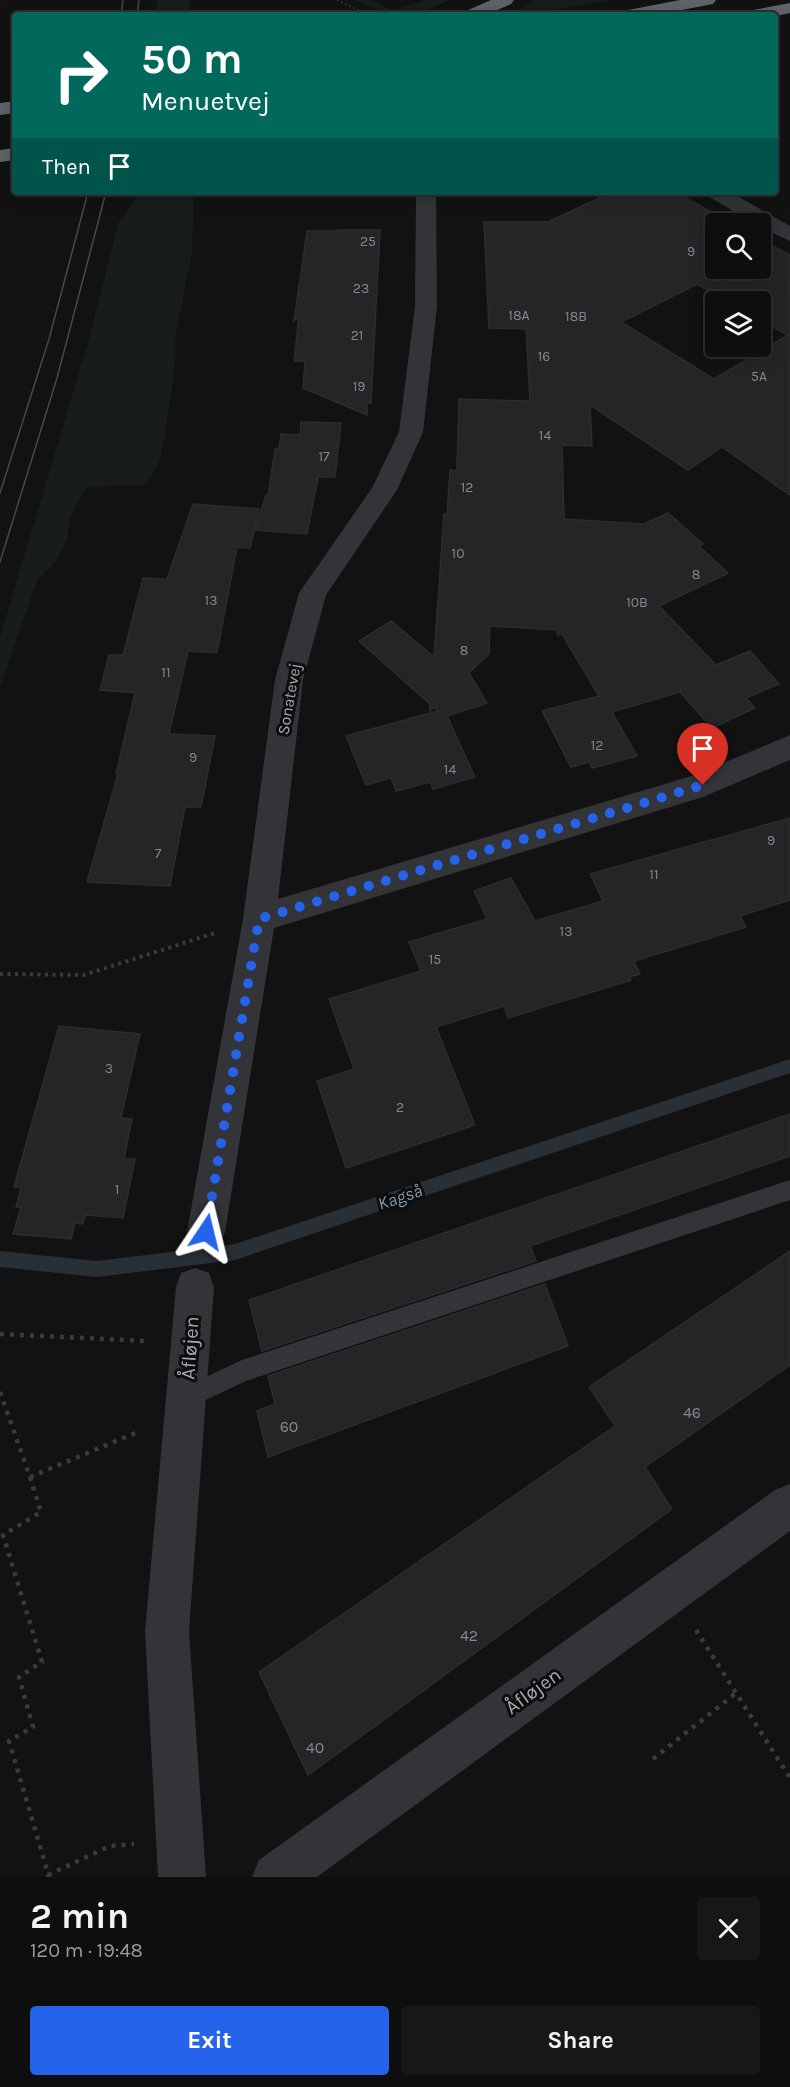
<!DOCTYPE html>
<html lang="en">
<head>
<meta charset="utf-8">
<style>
  :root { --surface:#0e0e0e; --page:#171717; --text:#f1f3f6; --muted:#9b9c9e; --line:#2e2e2e; --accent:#2563eb }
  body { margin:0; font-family:Karla,sans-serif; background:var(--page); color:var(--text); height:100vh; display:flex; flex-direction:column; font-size:22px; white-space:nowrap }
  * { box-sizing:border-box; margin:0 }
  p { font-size:20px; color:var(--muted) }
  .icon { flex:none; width:33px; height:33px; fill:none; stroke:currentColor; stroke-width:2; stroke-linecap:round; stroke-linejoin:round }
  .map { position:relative; height:1877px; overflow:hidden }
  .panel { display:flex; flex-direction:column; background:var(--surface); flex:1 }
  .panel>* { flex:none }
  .banner { position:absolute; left:12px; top:12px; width:766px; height:183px; border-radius:6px; box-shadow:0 3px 15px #0003,0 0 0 2px var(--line); background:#00695c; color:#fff; overflow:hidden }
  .tools { position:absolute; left:705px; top:213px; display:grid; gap:12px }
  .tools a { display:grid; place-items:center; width:66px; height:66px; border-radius:6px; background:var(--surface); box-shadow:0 3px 15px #0003,0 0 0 2px var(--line); font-size:30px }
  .pin { position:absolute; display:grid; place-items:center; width:51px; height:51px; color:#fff; margin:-62px -26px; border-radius:50% 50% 50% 0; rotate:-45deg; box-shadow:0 0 6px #0007 }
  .pin .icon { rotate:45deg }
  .me { position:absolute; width:66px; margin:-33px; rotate:10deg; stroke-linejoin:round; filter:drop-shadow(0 0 4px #0008) }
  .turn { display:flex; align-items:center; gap:21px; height:126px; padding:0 30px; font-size:27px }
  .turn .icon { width:78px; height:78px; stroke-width:2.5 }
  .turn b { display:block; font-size:42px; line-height:51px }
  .then { display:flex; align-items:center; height:57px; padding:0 30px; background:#0003; gap:12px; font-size:22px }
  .round { display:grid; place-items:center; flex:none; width:63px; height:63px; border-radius:6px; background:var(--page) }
  .overview { display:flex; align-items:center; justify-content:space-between; height:102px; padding:0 30px }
  h1 { font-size:36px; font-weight:700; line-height:45px }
  .primary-button { display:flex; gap:12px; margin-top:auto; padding:12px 30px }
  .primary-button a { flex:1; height:69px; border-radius:6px; background:var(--accent); color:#fff; font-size:24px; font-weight:700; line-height:69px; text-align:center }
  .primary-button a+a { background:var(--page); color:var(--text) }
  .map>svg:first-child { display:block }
</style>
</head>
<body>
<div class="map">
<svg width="790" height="1877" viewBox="0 0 790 1877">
  <rect width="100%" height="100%" fill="#121213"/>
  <g fill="#181d19">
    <path d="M157 0H191L188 15H156Z"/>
    <path d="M356 0H372L393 11 426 0H450C405 19 401 21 356 0Z"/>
    <path d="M533 0H608L527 15H512Z"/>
    <path d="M155 192H194L192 252 175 338 174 374 165 435 158 465 145 485 87 487 70 517 67 539 56 561 37 580 0 688V637L89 339 119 221 139 195Z"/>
  </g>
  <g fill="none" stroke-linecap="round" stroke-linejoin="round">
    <path fill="#293035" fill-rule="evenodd" d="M790 1059V1073L235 1260 97 1277 0 1267V1251L97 1261 235 1244Z"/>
  </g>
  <g fill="#252527" stroke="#2c2c2f" stroke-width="1.5" fill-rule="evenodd">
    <path d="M612 192H675L733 224H716V268H760V239L790 255V495L722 447 688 470 590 405 592 446 562 445 564 519 644 524 668 513 703 544 699 546 728 573 659 606 716 665 750 651 779 684 746 698 755 708 712 728 680 692 612 712 637 756 592 768 589 762 571 767 542 711 599 696 562 634 558 635 556 630 490 626 489 654 469 673 487 703 447 716 475 777 433 789 430 782 396 791 391 778 366 785 346 736 438 711 434 707 430 711V704L359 641 391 621 434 657 444 514H447L450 470 457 471 459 399 530 401 526 329 489 328 484 222H548ZM697 284 728 302H760V320L788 335 714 379 621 322Z"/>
    <path d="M338 230H380L371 403H367V415L303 388 305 361H294L299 316 294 321 307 231H337Z"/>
    <path d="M301 422 341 423 335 477H318L307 534 255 530 266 495H268L275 449H279L281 434 300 435Z"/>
    <path d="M193 504 259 509 250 548 237 547 217 653 188 651 169 734 215 736 201 807H185L170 886 87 882 118 774H116L135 693 100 690 109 655H123L143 578 167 579Z"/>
    <path d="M790 818V900L740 916 746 927 634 961 640 974 629 977 631 980 508 1018 504 1006 436 1027 475 1125 346 1168 317 1081 354 1069 329 999 421 971 409 942 487 919 474 891 511 878 535 921 603 901 590 874Z"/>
    <path d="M59 1026 140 1034 121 1118 132 1119 124 1159H135L123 1218 85 1215 83 1224 75 1223 71 1239 13 1234 21 1207H16L21 1188 14 1187Z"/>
    <path d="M790 1114V1156L530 1246 536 1261 262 1351 249 1300Z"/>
    <path d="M790 1251V1365L645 1467 672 1509 308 1775 259 1672 615 1426 589 1387Z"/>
    <path d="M545 1284 568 1346 268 1457 257 1411 275 1404 268 1376Z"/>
  </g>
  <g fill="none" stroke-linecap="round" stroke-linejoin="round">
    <path stroke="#393b3f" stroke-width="2" stroke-dasharray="1.5 3" stroke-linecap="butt" d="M337 0 369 15"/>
    <path stroke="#393b3f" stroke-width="4" stroke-dasharray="3 4.5" stroke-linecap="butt" d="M0 974 84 975 215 933"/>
    <g stroke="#393b3f" stroke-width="4.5" stroke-dasharray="4 6" stroke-linecap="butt">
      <path d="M0 1334 146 1341"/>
      <path d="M0 1392 30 1477 140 1431"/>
      <path d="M30 1477 41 1512 3 1535 42 1662 19 1677 33 1727 9 1741 49 1877"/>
      <path d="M696 1630 790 1778"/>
      <path d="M653 1759 736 1693"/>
      <path d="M48 1875 110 1846 134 1844"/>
    </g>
    <path fill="#333438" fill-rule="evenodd" d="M790 1180V1200L246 1381 186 1409 178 1406 175 1398 178 1390 242 1360Z"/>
    <g fill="#333438" fill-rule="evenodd">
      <path d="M416 192H436L437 306 423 432 397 490 326 595 303 680 278 899 695 775 790 735V760L703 797 274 928 225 1232 219 1245 206 1251 193 1245 187 1232 243 919 275 680 299 593 372 488 399 432 415 306Z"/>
      <path d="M705 192H730L790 226V241L760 227V224H755L708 196Z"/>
      <path d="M195 1268 209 1273 214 1287 189 1631 206 1877H158L145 1631 176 1287 181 1273Z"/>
      <path d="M790 1484V1531L317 1877H252L259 1860 775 1490Z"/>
    </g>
    <g fill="#5f6268" fill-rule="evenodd">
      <path d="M491 0H514L511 4 486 15H463L466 11Z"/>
      <path d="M680 0H716L713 4 656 15H620L623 11Z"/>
      <path d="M790 3V13L776 16 745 15 748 11Z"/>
      <path d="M15 101V113L0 115V103Z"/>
      <path d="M15 148V160L0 162V150Z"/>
    </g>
    <g stroke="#46484c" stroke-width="1.5">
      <path d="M121 15 123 0"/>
      <path d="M137 15 139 0"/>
      <path d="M0 493 49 339 88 192"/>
      <path d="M0 562 57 378 106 192"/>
    </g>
  </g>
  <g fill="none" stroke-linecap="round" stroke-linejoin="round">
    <path stroke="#2563eb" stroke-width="10" stroke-dasharray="0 18" d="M206 1232 259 919 703 785"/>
  </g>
  <g text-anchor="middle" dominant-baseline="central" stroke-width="6" stroke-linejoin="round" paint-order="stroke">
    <g font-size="14" fill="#84878e">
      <text x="368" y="241">25</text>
      <text x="691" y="251">9</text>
      <text x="361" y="288">23</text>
      <text x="519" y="315">18A</text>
      <text x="576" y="316">18B</text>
      <text x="357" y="335">21</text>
      <text x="544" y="356">16</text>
      <text x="759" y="376">5A</text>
      <text x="359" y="386">19</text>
      <text x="545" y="435">14</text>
      <text x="324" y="456">17</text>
      <text x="467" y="487">12</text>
      <text x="458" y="553">10</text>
      <text x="696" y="574">8</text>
      <text x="211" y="600">13</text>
      <text x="637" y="602">10B</text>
      <text x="464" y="650">8</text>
      <text x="166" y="672">11</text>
      <text x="597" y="745">12</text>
      <text x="193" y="757">9</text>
      <text x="450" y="769">14</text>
      <text x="771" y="840">9</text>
      <text x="158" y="853">7</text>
      <text x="654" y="874">11</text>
      <text x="566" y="931">13</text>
      <text x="435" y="959">15</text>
      <text x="109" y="1068">3</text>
      <text x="400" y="1107">2</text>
      <text x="117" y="1189">1</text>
    </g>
    <g font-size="16" fill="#a4a9b2" stroke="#0d0d0e">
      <text transform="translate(289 699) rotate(-80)">Sonatevej</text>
    </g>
    <g font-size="16" fill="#84878e">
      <text x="692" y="1412">46</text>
      <text x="289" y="1426">60</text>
      <text x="469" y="1635">42</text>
      <text x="315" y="1747">40</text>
    </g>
    <g font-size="18" font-style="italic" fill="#7d97ab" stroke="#0d0d0e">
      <text transform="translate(400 1197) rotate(-19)">Kagså</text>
    </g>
    <g font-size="20" fill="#a4a9b2" stroke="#0d0d0e">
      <text transform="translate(190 1348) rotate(-86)">Åfløjen</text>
      <text transform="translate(533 1691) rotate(-36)">Åfløjen</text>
    </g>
  </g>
</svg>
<div class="tools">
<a><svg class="icon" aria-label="search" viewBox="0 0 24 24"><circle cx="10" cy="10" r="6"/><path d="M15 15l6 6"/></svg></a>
<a><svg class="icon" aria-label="layers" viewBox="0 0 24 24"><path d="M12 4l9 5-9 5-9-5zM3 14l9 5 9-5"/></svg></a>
</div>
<div class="pin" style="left:703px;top:785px;background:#d93025"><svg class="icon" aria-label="arrive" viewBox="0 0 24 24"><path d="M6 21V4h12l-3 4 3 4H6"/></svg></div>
<svg class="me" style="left:206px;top:1232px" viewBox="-20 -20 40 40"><path d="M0-17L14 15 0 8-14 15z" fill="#2563eb" stroke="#fff" stroke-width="4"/></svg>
<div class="banner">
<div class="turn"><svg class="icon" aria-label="right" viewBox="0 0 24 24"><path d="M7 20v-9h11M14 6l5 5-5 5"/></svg><div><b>50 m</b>Menuetvej</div></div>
<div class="then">Then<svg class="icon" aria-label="arrive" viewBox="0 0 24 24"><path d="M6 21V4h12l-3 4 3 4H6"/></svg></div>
</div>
</div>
<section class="panel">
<div class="overview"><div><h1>2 min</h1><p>120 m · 19:48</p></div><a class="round"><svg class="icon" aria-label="close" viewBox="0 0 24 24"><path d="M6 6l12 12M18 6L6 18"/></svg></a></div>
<div class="primary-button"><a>Exit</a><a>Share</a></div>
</section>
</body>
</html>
